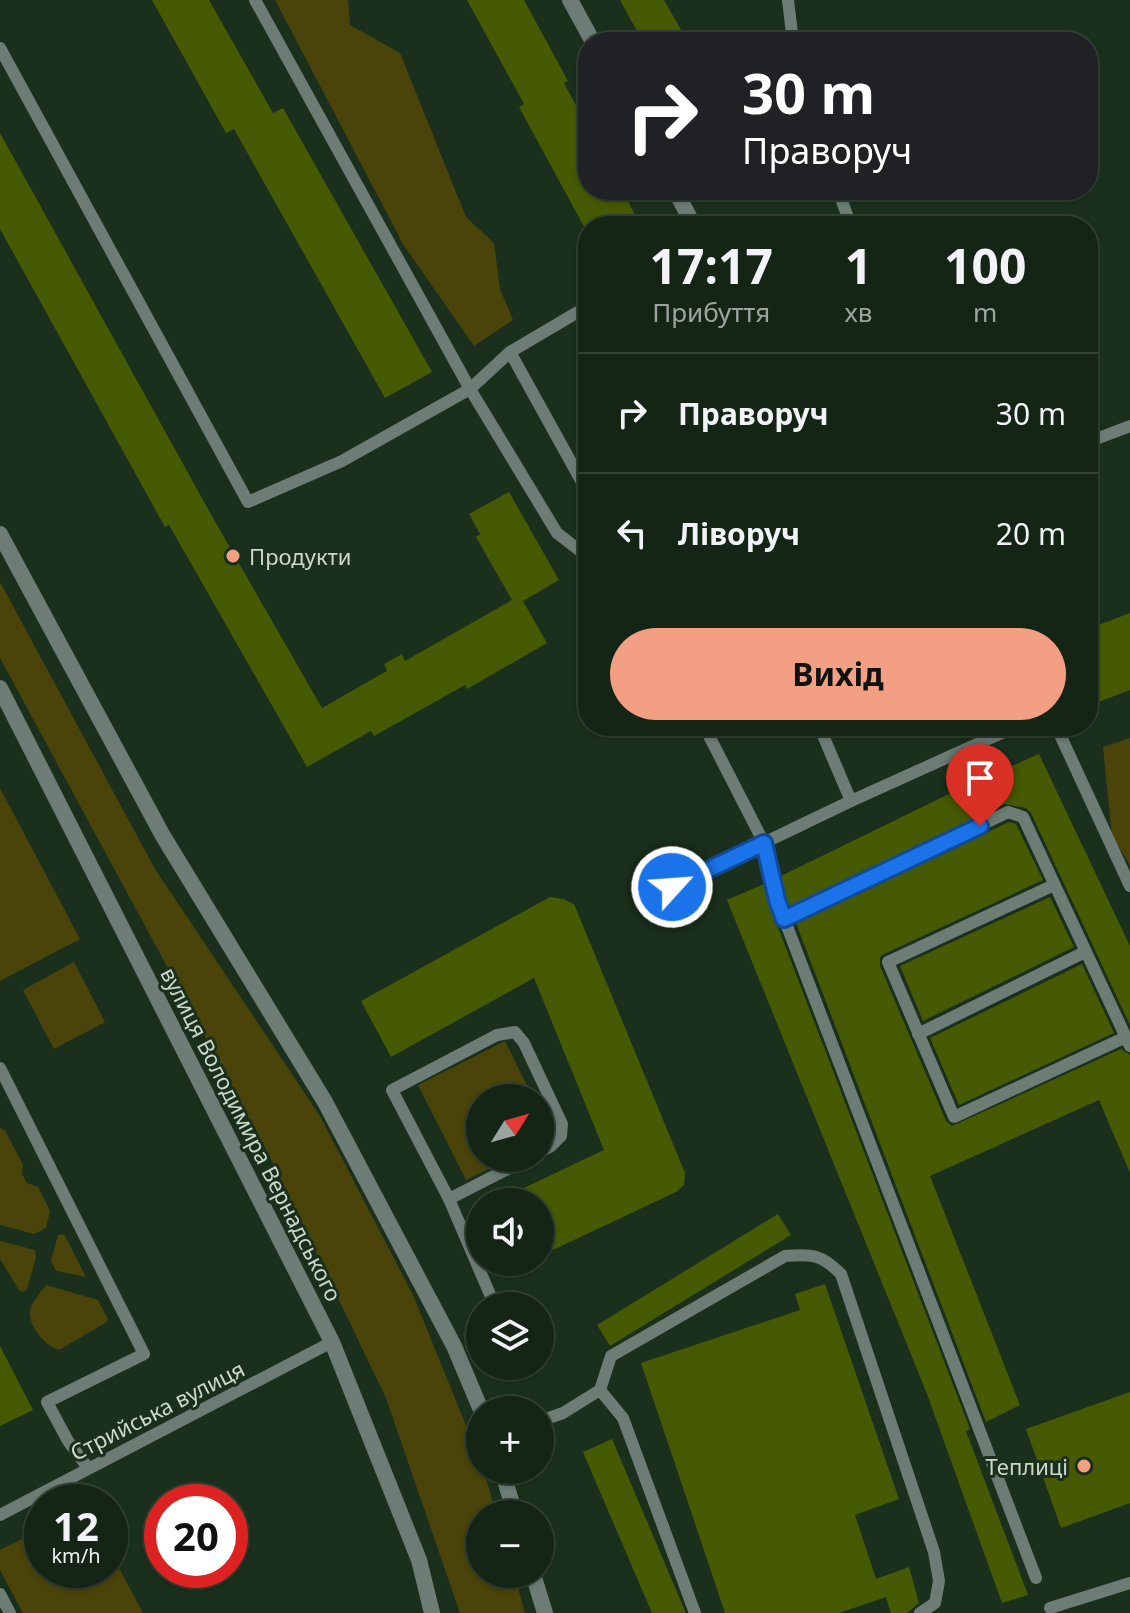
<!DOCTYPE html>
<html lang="uk">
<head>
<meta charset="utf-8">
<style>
  :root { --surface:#142415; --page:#1d2c1e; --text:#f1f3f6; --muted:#9da4a0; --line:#334134; --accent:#f39f84 }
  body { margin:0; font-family:"Noto Sans",sans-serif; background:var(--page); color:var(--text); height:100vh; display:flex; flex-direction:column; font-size:30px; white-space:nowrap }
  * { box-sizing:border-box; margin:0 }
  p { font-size:26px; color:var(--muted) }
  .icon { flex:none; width:44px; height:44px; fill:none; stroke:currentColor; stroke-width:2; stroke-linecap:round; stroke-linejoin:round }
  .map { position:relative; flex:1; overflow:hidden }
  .panel { position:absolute; left:578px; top:216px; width:520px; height:520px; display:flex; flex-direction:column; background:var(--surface); border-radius:32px; box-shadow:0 2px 6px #0004,0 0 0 2px var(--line) }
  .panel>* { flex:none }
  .banner { position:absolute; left:578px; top:32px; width:520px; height:168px; border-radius:32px; box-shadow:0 2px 6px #0004,0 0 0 2px var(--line); background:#202124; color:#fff; overflow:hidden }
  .needle { width:52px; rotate:53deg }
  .controls { position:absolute; left:466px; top:1084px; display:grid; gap:16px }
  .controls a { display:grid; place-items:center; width:88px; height:88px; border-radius:50%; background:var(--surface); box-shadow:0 2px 6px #0004,0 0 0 2px var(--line); font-size:40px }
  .speed { position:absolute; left:24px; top:1484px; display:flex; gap:16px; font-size:40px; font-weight:700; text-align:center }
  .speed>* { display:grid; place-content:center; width:104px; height:104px; border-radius:50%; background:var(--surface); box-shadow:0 2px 6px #0004,0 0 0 2px var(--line); line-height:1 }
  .speed small { font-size:20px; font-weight:400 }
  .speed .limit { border:12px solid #d22; background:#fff; color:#111 }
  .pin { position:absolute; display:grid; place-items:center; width:68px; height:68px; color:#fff; margin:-82px -34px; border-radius:50% 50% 50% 0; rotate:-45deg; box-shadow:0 0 8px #0007 }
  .pin .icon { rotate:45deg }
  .me { position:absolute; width:88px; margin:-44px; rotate:64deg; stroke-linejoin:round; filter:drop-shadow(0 0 6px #0008) }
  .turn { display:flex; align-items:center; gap:28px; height:168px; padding:0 32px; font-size:36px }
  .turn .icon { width:104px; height:104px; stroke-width:2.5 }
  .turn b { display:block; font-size:56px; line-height:68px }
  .eta { display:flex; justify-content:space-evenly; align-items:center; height:136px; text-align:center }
  .eta b { font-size:48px; font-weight:700; line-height:56px }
  .primary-button { display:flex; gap:16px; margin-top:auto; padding:16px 32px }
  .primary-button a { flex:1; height:92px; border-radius:48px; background:var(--accent); color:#111; font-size:32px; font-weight:700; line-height:92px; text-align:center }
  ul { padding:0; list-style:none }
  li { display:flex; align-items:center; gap:24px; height:120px; padding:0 32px; border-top:2px solid var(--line) }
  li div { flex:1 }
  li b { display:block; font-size:30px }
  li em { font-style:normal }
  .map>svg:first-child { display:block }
</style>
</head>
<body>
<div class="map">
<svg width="1130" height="1613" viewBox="0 0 1130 1613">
  <rect width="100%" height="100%" fill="#1a301c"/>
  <g fill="#4a440a">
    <path d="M275 0H348L350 25 400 53 466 217 494 243 500 289 513 320 474 346 403 244Z"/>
    <path d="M0 582 155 869 320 1116 413 1295 480 1460V1470H484L496 1514H480V1574H514L525 1613H460L386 1398 269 1155 0 658Z"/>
    <path d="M1130 738V865L1112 836 1103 747Z"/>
    <path d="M0 788 80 939 0 981Z"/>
    <path d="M74 962 105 1022 54 1049 23 990Z"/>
    <path d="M505 1041 533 1098H480V1158H510L466 1180 418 1085Z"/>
    <path d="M0 1128 5 1130 23 1165 22 1174 27 1183 38 1187 50 1211 46 1228 34 1234 0 1225Z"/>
    <path d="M64 1234 86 1277 56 1271 51 1261 58 1235Z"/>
    <path d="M0 1241 35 1250 36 1257 27 1289 23 1292 19 1290 0 1259Z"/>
    <path d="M46 1285 98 1300 108 1319 105 1323 59 1350C46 1346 31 1329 30 1315 29 1305 41 1292 46 1285Z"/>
    <path d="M42 1529V1570H110V1551L143 1613H23L0 1570V1550Z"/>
  </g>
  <g fill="#455a03">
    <path d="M152 0H209L273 113 283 108 432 372 385 398 234 129 226 133Z"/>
    <path d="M467 0H524L568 81 564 83 588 128V190H622L641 226H588V234L519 107 524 104Z"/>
    <path d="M620 0H664L688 42H643Z"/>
    <path d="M0 133 213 518 322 708 387 671 384 664 402 654 405 661 512 600 476 537 480 534 469 514 509 492 559 580 523 601 547 643 467 689 465 685 374 736 371 731 307 767 169 525 165 527 0 229Z"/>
    <path d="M1130 613V690L1088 706V629Z"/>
    <path d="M1039 754 1130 946V1025L1031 813 1026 808 1004 804 789 907 781 876 951 793Z"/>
    <path d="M1009 822 1016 824 1043 880 884 954 880 957V966L946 1121 952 1126 1121 1049 1130 1055V1173L1099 1100 930 1176 1020 1405 986 1422 796 923Z"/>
    <path d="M764 884 776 922 970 1429 966 1431 1028 1595 1002 1603 927 1394 727 900Z"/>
    <path d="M550 897 563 899 574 904 685 1173 684 1185 676 1192 540 1256V1202H494L604 1150 534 978 391 1057 361 1001Z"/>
    <path d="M1050 897 1074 947 923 1021 900 966Z"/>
    <path d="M1082 964 1114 1033 959 1105 930 1038Z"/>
    <path d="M778 1214 791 1235 610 1346 597 1325Z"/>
    <path d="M825 1284 899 1499 855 1515 876 1579 909 1567 919 1603 907 1613H891L886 1597 839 1613H725L641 1363 800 1310 795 1294Z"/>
    <path d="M0 1346 33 1410 0 1426Z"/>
    <path d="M1130 1392V1503L1061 1528 1026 1429Z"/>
    <path d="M612 1439 685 1611V1613H652L583 1452Z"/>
  </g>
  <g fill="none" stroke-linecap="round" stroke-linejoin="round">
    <g stroke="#6d7d76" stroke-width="12">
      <path d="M255 0 470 389 557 533 588 557"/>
      <path d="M788 0 793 42"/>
      <path d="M0 48 248 502 342 461 470 389 510 352 588 306"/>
      <path d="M838 190 851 226"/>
      <path d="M510 352 588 493"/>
      <path d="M1088 442 1130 426"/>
      <path d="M704 726 764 843 777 900 1036 1578"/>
      <path d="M819 726 851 801"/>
      <path d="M1056 726 1130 886"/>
      <path d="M1054 885 888 962 954 1117 1126 1037"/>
      <path d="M672 887 851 801 1017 726"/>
      <path d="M784 919 1008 812 1023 817 1130 1046"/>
      <path d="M918 1034 1085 952"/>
      <path d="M0 1068 144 1354 47 1402 68 1441 88 1468"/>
      <path d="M449 1199 529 1158"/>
      <path d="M495 1306 449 1199 392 1090 497 1035 515 1032 524 1043 562 1124 561 1136 550 1147 540 1152"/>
      <path d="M600 1390 611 1356 785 1256C812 1254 821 1254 841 1274L934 1552 939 1581 935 1603 920 1613"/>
      <path d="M540 1421 563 1413 600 1390 623 1418 695 1613"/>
      <path d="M0 1515 332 1342"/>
      <path d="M0 1594 10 1613"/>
      <path d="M1050 1608 1130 1583"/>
    </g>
    <g stroke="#6d7d76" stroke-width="16">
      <path d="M570 0 593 42"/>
      <path d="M675 190 694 226"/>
      <path d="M0 534 163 836 325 1102 454 1346 481 1410"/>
      <path d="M0 688 332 1342 419 1560 432 1613"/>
      <path d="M502 1470 515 1514"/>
      <path d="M533 1574 545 1613"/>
    </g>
  </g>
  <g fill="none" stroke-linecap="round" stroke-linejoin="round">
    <defs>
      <path id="route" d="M672 887 764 843 777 900 784 919 980 826"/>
    </defs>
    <use href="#route" stroke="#114b97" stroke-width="20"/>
    <use href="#route" stroke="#1a73e8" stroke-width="14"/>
  </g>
  <g fill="#f39f84" stroke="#1a301c" stroke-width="3">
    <circle cx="233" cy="556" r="8"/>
    <circle cx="1084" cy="1466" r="8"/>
  </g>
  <g text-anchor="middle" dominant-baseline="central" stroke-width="6" stroke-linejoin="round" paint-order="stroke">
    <g font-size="22" fill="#cbd8cb" stroke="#1a301c" text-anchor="start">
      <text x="249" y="556">Продукти</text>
      <text x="1068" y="1466" text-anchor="end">Теплиці</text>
    </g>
    <g font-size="22" fill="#cbd8cb" stroke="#1a301c">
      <text transform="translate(252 1134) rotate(63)">вулиця Володимира Вернадського</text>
      <text transform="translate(157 1410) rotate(-27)">Стрийська вулиця</text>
    </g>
  </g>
</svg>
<div class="controls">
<a><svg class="needle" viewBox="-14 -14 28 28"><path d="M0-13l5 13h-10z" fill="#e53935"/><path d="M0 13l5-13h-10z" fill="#9da4a0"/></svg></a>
<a><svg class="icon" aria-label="sound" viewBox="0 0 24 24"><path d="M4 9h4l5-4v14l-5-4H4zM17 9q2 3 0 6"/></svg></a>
<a><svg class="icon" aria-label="layers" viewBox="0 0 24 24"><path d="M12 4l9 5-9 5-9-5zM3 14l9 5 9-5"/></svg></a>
<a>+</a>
<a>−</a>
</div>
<div class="speed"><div>12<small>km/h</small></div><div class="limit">20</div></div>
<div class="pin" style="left:980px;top:826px;background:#d93025"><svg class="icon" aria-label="arrive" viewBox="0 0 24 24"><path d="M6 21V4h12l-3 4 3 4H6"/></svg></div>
<svg class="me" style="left:672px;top:887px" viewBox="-20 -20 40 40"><circle r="17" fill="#1a73e8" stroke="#fff" stroke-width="3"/><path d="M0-11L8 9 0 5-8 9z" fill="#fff"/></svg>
<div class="banner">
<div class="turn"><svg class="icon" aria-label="right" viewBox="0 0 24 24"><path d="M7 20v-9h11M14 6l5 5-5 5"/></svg><div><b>30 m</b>Праворуч</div></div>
</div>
<section class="panel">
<div class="eta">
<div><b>17:17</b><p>Прибуття</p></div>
<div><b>1</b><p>хв</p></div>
<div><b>100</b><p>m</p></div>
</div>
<ul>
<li><svg class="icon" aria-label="right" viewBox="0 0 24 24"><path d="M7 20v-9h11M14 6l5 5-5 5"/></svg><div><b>Праворуч</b></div><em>30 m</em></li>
<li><svg class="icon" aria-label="left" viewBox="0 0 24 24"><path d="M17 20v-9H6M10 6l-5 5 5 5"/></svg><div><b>Ліворуч</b></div><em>20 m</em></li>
</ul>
<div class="primary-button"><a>Вихід</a></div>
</section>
</div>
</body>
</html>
